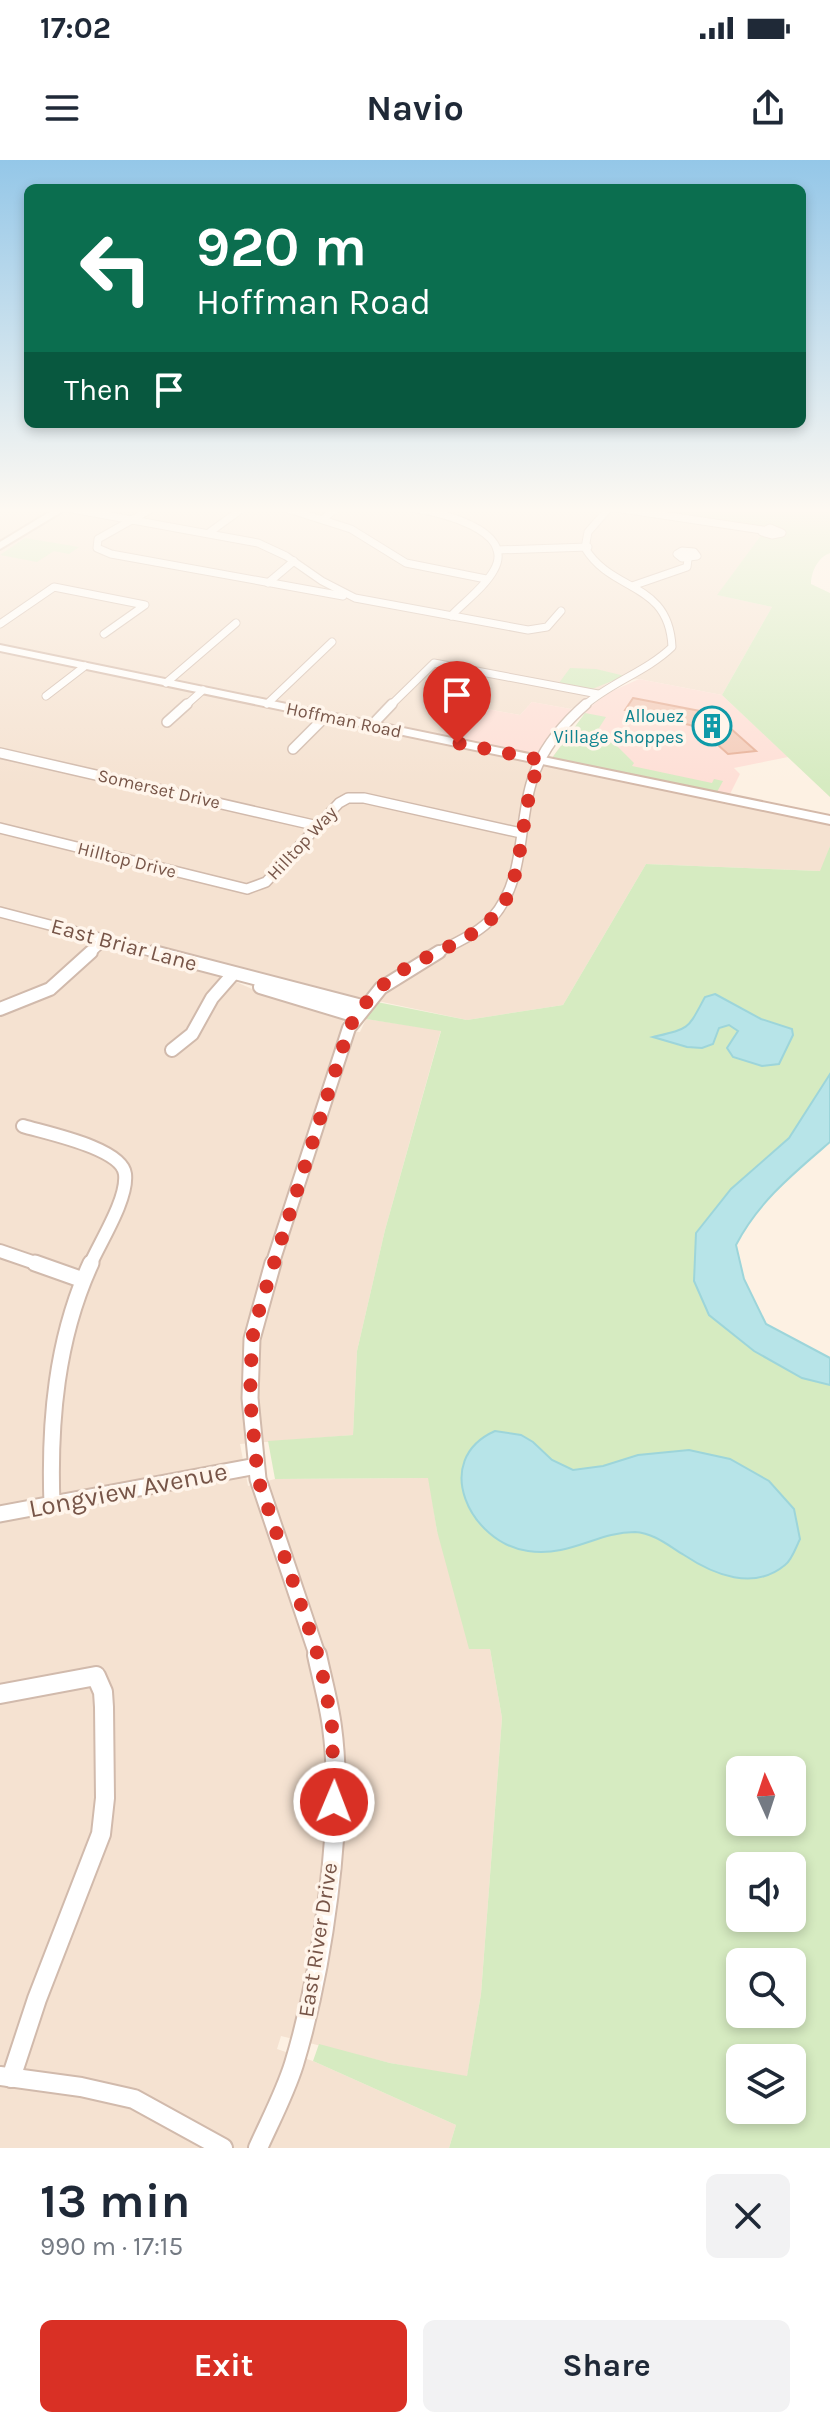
<!DOCTYPE html>
<html lang="en">
<head>
<meta charset="utf-8">
<style>
  :root { --surface:#fff; --page:#f2f2f3; --text:#1f2937; --muted:#747a83; --accent:#d93025 }
  body { margin:0; font-family:Karla,sans-serif; background:var(--page); color:var(--text); height:100vh; display:flex; flex-direction:column; font-size:30px; white-space:nowrap }
  * { box-sizing:border-box; margin:0 }
  p { font-size:26px; color:var(--muted) }
  .icon { flex:none; width:44px; height:44px; fill:none; stroke:currentColor; stroke-width:2; stroke-linecap:round; stroke-linejoin:round }
  .map { position:relative; height:1988px; overflow:hidden }
  .details { display:flex; flex-direction:column; background:var(--surface); flex:1 }
  .details>* { flex:none }
  .banner { position:absolute; left:24px; top:24px; width:782px; height:244px; border-radius:12px; box-shadow:0 4px 12px #0003; background:#0b6e4f; color:#fff; overflow:hidden }
  .needle { width:52px; rotate:357deg }
  .controls { position:absolute; left:726px; top:1596px; display:grid; gap:16px }
  .controls a { display:grid; place-items:center; width:80px; height:80px; border-radius:12px; background:var(--surface); box-shadow:0 4px 12px #0003; font-size:40px }
  .pin { position:absolute; display:grid; place-items:center; width:68px; height:68px; color:#fff; margin:-82px -34px; border-radius:50% 50% 50% 0; rotate:-45deg; box-shadow:0 0 8px #0007 }
  .pin .icon { rotate:45deg }
  .me { position:absolute; width:88px; margin:-44px; rotate:1deg; stroke-linejoin:round; filter:drop-shadow(0 0 6px #0008) }
  .turn { display:flex; align-items:center; gap:28px; height:168px; padding:0 40px; font-size:36px }
  .turn .icon { width:104px; height:104px; stroke-width:2.5 }
  .turn b { display:block; font-size:56px; line-height:68px }
  .then { display:flex; align-items:center; height:76px; padding:0 40px; background:#0003; gap:16px; font-size:30px }
  .round { display:grid; place-items:center; flex:none; width:84px; height:84px; border-radius:12px; background:var(--page) }
  .head { display:flex; align-items:center; justify-content:space-between; height:136px; padding:0 40px }
  h1 { font-size:48px; font-weight:700; line-height:60px }
  .button { display:flex; gap:16px; margin-top:auto; padding:16px 40px }
  .button a { flex:1; height:92px; border-radius:12px; background:var(--accent); color:#fff; font-size:32px; font-weight:700; line-height:92px; text-align:center }
  .button a+a { background:var(--page); color:var(--text) }
  .status { display:flex; justify-content:space-between; align-items:center; height:56px; padding:0 40px; background:var(--surface); direction:ltr }
  .status svg { height:22px; fill:currentColor }
  header { display:flex; justify-content:space-between; align-items:center; height:104px; padding:0 40px; background:var(--surface); font-size:36px; font-weight:700 }
  .map>svg:first-child { display:block }
</style>
</head>
<body>
<div class="status"><b>17:02</b><svg viewBox="0 0 49 12"><path d="M0 12V9h3v3zM5 12V6h3v6zM10 12V3h3v9zM15 12V0h3v12zM26 1h20v11H26zM47 4h2v5h-2z"/></svg></div>
<header><svg class="icon" aria-label="menu" viewBox="0 0 24 24"><path d="M4 6h16M4 12h16M4 18h16"/></svg>Navio<svg class="icon" aria-label="share" viewBox="0 0 24 24"><path d="M12 15V3M7 8l5-5 5 5M5 13v7h14v-7"/></svg></header>
<div class="map">
<svg width="830" height="1988" viewBox="0 0 830 1988">
  <rect width="100%" height="100%" fill="#fdf1e3"/>
  <g fill="#f5e2d1">
    <path d="M0 348H56L0 382Z"/>
    <path d="M69 348H602L624 351 752 370 762 374 718 435 772 447 722 535 639 519 611 521 571 549 532 542 520 555 466 545 439 575 0 486V390Z"/>
    <path d="M0 491 830 664V686L821 711 646 704 563 845 467 860 359 837 355 839 216 813 261 833 344 858 340 871 360 872 366 859 441 870 385 1070 357 1191 353 1275 240 1284 248 1326 275 1319 429 1318 437 1371 490 1489 502 1558 481 1834 467 1917 390 1903 281 1876 277 1889 313 1901 456 1965 449 1988H0Z"/>
  </g>
  <g fill="#fedfd6">
    <path d="M639 519 722 535 788 597 734 608 740 614 729 636 551 599 590 547 608 533Z"/>
    <path d="M532 542 571 549 541 593 529 596 439 575 466 545 520 555Z"/>
  </g>
  <g fill="#d6ebc1" fill-rule="evenodd">
    <path d="M627 348H830V393C818 397 811 412 811 424L830 433V637L722 535 772 447 717 435 765 370Z"/>
    <path d="M25 378 79 387 69 394 54 391 37 402 0 395Z"/>
    <path d="M570 508 596 509 625 516 592 529 559 523Z"/>
    <path d="M585 553 606 557 599 568 634 603 632 606 712 623 714 619 723 621 717 632 552 598Z"/>
    <path d="M830 686V914L789 978 731 1029 696 1073 694 1121 802 1218 830 1225V1988H449L456 1965 313 1901 319 1884 390 1903 467 1916 481 1834 502 1558 490 1489H469L437 1371 428 1318 275 1319 268 1281 353 1275 357 1191 385 1070 441 871 366 859 377 842 467 860 563 845 646 704 820 711ZM740 1610H792V1662H740ZM740 1706H792V1758H740ZM740 1802H792V1854H740ZM740 1898H792V1950H740Z"/>
  </g>
  <g fill="#b7e4e8" stroke="#9dd5da" stroke-width="2">
    <path d="M715 834 761 859 792 869 793 875 779 904 762 906 733 897 727 888 738 871 729 865 719 868 713 884 702 888 687 887 653 877C691 868 687 870 705 837Z"/>
    <path d="M830 914V982C794 1013 758 1042 736 1085L744 1119 766 1164 830 1198V1225L802 1218 754 1191 709 1155 694 1121 696 1073 731 1029 789 978Z"/>
    <path d="M495 1271 521 1275 533 1282 552 1300 573 1310 603 1306 638 1295 689 1290 730 1299 769 1321 794 1349 800 1379C796 1387 792 1400 785 1405 754 1431 714 1415 684 1395 669 1386 654 1373 635 1372 597 1372 571 1397 528 1391 470 1383 430 1300 495 1271Z"/>
  </g>
  <path fill="#f4ccba" stroke="#e7b199" stroke-width="2" d="M633 538 700 551 720 559 756 591 728 594 699 568 690 565 625 550Z"/>
  <g fill="none" stroke-linecap="round" stroke-linejoin="round">
    <defs>
      <g id="street-far4">
        <path d="M67 348 258 383 286 396 322 421 355 438 528 470 547 467 561 451"/>
        <path d="M153 348 98 379 97 388 111 394 343 436"/>
        <path d="M285 348 351 369 406 403 486 419"/>
        <path d="M412 348C437 352 517 369 494 410 485 427 464 442 451 456"/>
        <path d="M616 348 762 370"/>
        <path d="M324 358 337 348"/>
        <path d="M770 368 782 373 772 375 762 372Z"/>
        <path d="M210 372 243 348"/>
        <path d="M497 390 588 387"/>
        <path d="M682 391 694 392 697 396 682 398 677 394Z"/>
        <path d="M268 423 294 401"/>
        <path d="M632 426 687 407 688 399"/>
        <path d="M0 464 54 427 145 445 104 474"/>
        <path d="M166 523 236 463"/>
        <path d="M46 536 85 506"/>
        <path d="M267 544 332 482"/>
        <path d="M185 546 203 530"/>
        <path d="M390 546 434 503 598 534"/>
        <path d="M584 546C611 522 646 512 672 487 669 421 612 433 585 388L588 372 609 348"/>
      </g>
      <g id="street-far3">
        <path d="M167 562 187 544"/>
        <path d="M372 565 392 544"/>
        <path d="M293 589 326 556"/>
        <path d="M0 593 318 666"/>
        <path d="M0 668 247 729 266 722 339 643 348 638H364L521 673"/>
        <path d="M0 752 161 794"/>
        <path d="M89 794 104 780"/>
        <path d="M435 794C454 783 478 774 492 758 525 721 518 668 531 624 539 593 562 565 586 544"/>
      </g>
      <g id="street-far2">
        <path d="M154 792 362 846"/>
        <path d="M260 827 356 856"/>
        <path d="M0 849 50 829 91 792"/>
        <path d="M172 890 192 874 212 838 233 814"/>
        <path d="M23 966C46 973 122 988 125 1014 128 1039 100 1082 90 1105"/>
        <path d="M0 1091 41 1105"/>
        <path d="M272 1105 349 868 381 828 439 792"/>
      </g>
      <g id="street-far1">
        <path d="M35 1103 83 1120"/>
        <path d="M273 1103 252 1179 250 1238 258 1319 318 1497"/>
        <path d="M52 1345C49 1263 56 1179 91 1103"/>
        <path d="M0 1354 256 1306"/>
      </g>
      <g id="street">
        <path d="M0 1534 96 1516 103 1532 104 1547 105 1638 101 1674 37 1839 11 1918"/>
        <path d="M0 1916 81 1927 134 1939 223 1988"/>
        <path d="M258 1988C270 1961 285 1933 294 1904 322 1811 345 1662 332 1567 329 1543 322 1519 317 1495"/>
      </g>
      <g id="secondary">
        <path d="M56 348H68L0 389V382Z"/>
        <path d="M0 485 830 656V664L0 491Z"/>
      </g>
    </defs>
    <use href="#street-far4" stroke="#d1baac" stroke-width="9"/>
    <use href="#street-far3" stroke="#d1baac" stroke-width="12"/>
    <use href="#street-far2" stroke="#d1baac" stroke-width="16"/>
    <use href="#street-far1" stroke="#d1baac" stroke-width="19"/>
    <use href="#street" stroke="#d1baac" stroke-width="22"/>
    <use href="#secondary" stroke="#d4b9a9" stroke-width="4"/>
    <use href="#street-far4" stroke="#fff" stroke-width="7"/>
    <use href="#street-far3" stroke="#fff" stroke-width="9"/>
    <use href="#street-far2" stroke="#fff" stroke-width="12"/>
    <use href="#street-far1" stroke="#fff" stroke-width="15"/>
    <use href="#street" stroke="#fff" stroke-width="18"/>
    <use href="#secondary" fill="#fff" fill-rule="evenodd"/>
  </g>
  <linearGradient id="sky" x2="0" y2="1"><stop stop-color="#94c7e8"/><stop offset="0.56" stop-color="#fef9f2"/><stop offset="1" stop-color="#fef9f2" stop-opacity="0"/></linearGradient>
  <rect width="830" height="626" fill="url(#sky)"/>
  <g fill="none" stroke-linecap="round" stroke-linejoin="round">
    <path stroke="#d93025" stroke-width="14" stroke-dasharray="0 25.2" d="M334 1642 332 1567 325 1525 316 1489 258 1319 250 1238 252 1179 260 1147 349 868C363 843 382 822 408 807 440 789 484 776 504 743 525 708 520 642 541 600L457 583"/>
  </g>
  <defs>
    <symbol id="building-ring" viewBox="-11 -11 22 22"><circle r="9.5" fill="#fff5eb" stroke="#0f9aa8" stroke-width="1.5"/><path d="M-4-6H4V6H1V3H-1V6H-4ZM-2.5-4.3h1.7v1.8h-1.7ZM.8-4.3h1.7v1.8H.8ZM-2.5-1h1.7V.8h-1.7ZM.8-1h1.7V.8H.8Z" fill="#0f9aa8"/></symbol>
  </defs>
  <g fill-rule="evenodd">
    <use href="#building-ring" x="690" y="544" width="44" height="44"/>
  </g>
  <g text-anchor="middle" dominant-baseline="central" stroke-width="7" stroke-linejoin="round" paint-order="stroke">
    <g font-size="18" fill="#0d838f" stroke="#fff5eb" text-anchor="end">
      <text x="684" y="556">Allouez<tspan x="684" dy="21">Village Shoppes</tspan></text>
    </g>
    <g font-size="18" fill="#775548" stroke="#fff5eb">
      <text transform="translate(344 560) rotate(12)">Hoffman Road</text>
      <text transform="translate(159 629) rotate(13)">Somerset Drive</text>
      <text transform="translate(302 683) rotate(-47)">Hilltop Way</text>
      <text transform="translate(127 700) rotate(14)">Hilltop Drive</text>
    </g>
    <g font-size="22" fill="#775548" stroke="#fff5eb">
      <text transform="translate(124 785) rotate(15)">East Briar Lane</text>
      <text transform="translate(318 1780) rotate(-81)">East River Drive</text>
    </g>
    <g font-size="26" fill="#775548" stroke="#fff5eb">
      <text transform="translate(128 1330) rotate(-11)">Longview Avenue</text>
    </g>
  </g>
</svg>
<div class="controls">
<a><svg class="needle" viewBox="-14 -14 28 28"><path d="M0-13l5 13h-10z" fill="#e53935"/><path d="M0 13l5-13h-10z" fill="#747a83"/></svg></a>
<a><svg class="icon" aria-label="sound" viewBox="0 0 24 24"><path d="M4 9h4l5-4v14l-5-4H4zM17 9q2 3 0 6"/></svg></a>
<a><svg class="icon" aria-label="search" viewBox="0 0 24 24"><circle cx="10" cy="10" r="6"/><path d="M15 15l6 6"/></svg></a>
<a><svg class="icon" aria-label="layers" viewBox="0 0 24 24"><path d="M12 4l9 5-9 5-9-5zM3 14l9 5 9-5"/></svg></a>
</div>
<div class="pin" style="left:457px;top:583px;background:#d93025"><svg class="icon" aria-label="arrive" viewBox="0 0 24 24"><path d="M6 21V4h12l-3 4 3 4H6"/></svg></div>
<svg class="me" style="left:334px;top:1642px" viewBox="-20 -20 40 40"><circle r="17" fill="#d93025" stroke="#fff" stroke-width="3"/><path d="M0-11L8 9 0 5-8 9z" fill="#fff"/></svg>
<div class="banner">
<div class="turn"><svg class="icon" aria-label="left" viewBox="0 0 24 24"><path d="M17 20v-9H6M10 6l-5 5 5 5"/></svg><div><b>920 m</b>Hoffman Road</div></div>
<div class="then">Then<svg class="icon" aria-label="arrive" viewBox="0 0 24 24"><path d="M6 21V4h12l-3 4 3 4H6"/></svg></div>
</div>
</div>
<section class="details">
<div class="head"><div><h1>13 min</h1><p>990 m · 17:15</p></div><a class="round"><svg class="icon" aria-label="close" viewBox="0 0 24 24"><path d="M6 6l12 12M18 6L6 18"/></svg></a></div>
<div class="button"><a>Exit</a><a>Share</a></div>
</section>
</body>
</html>
